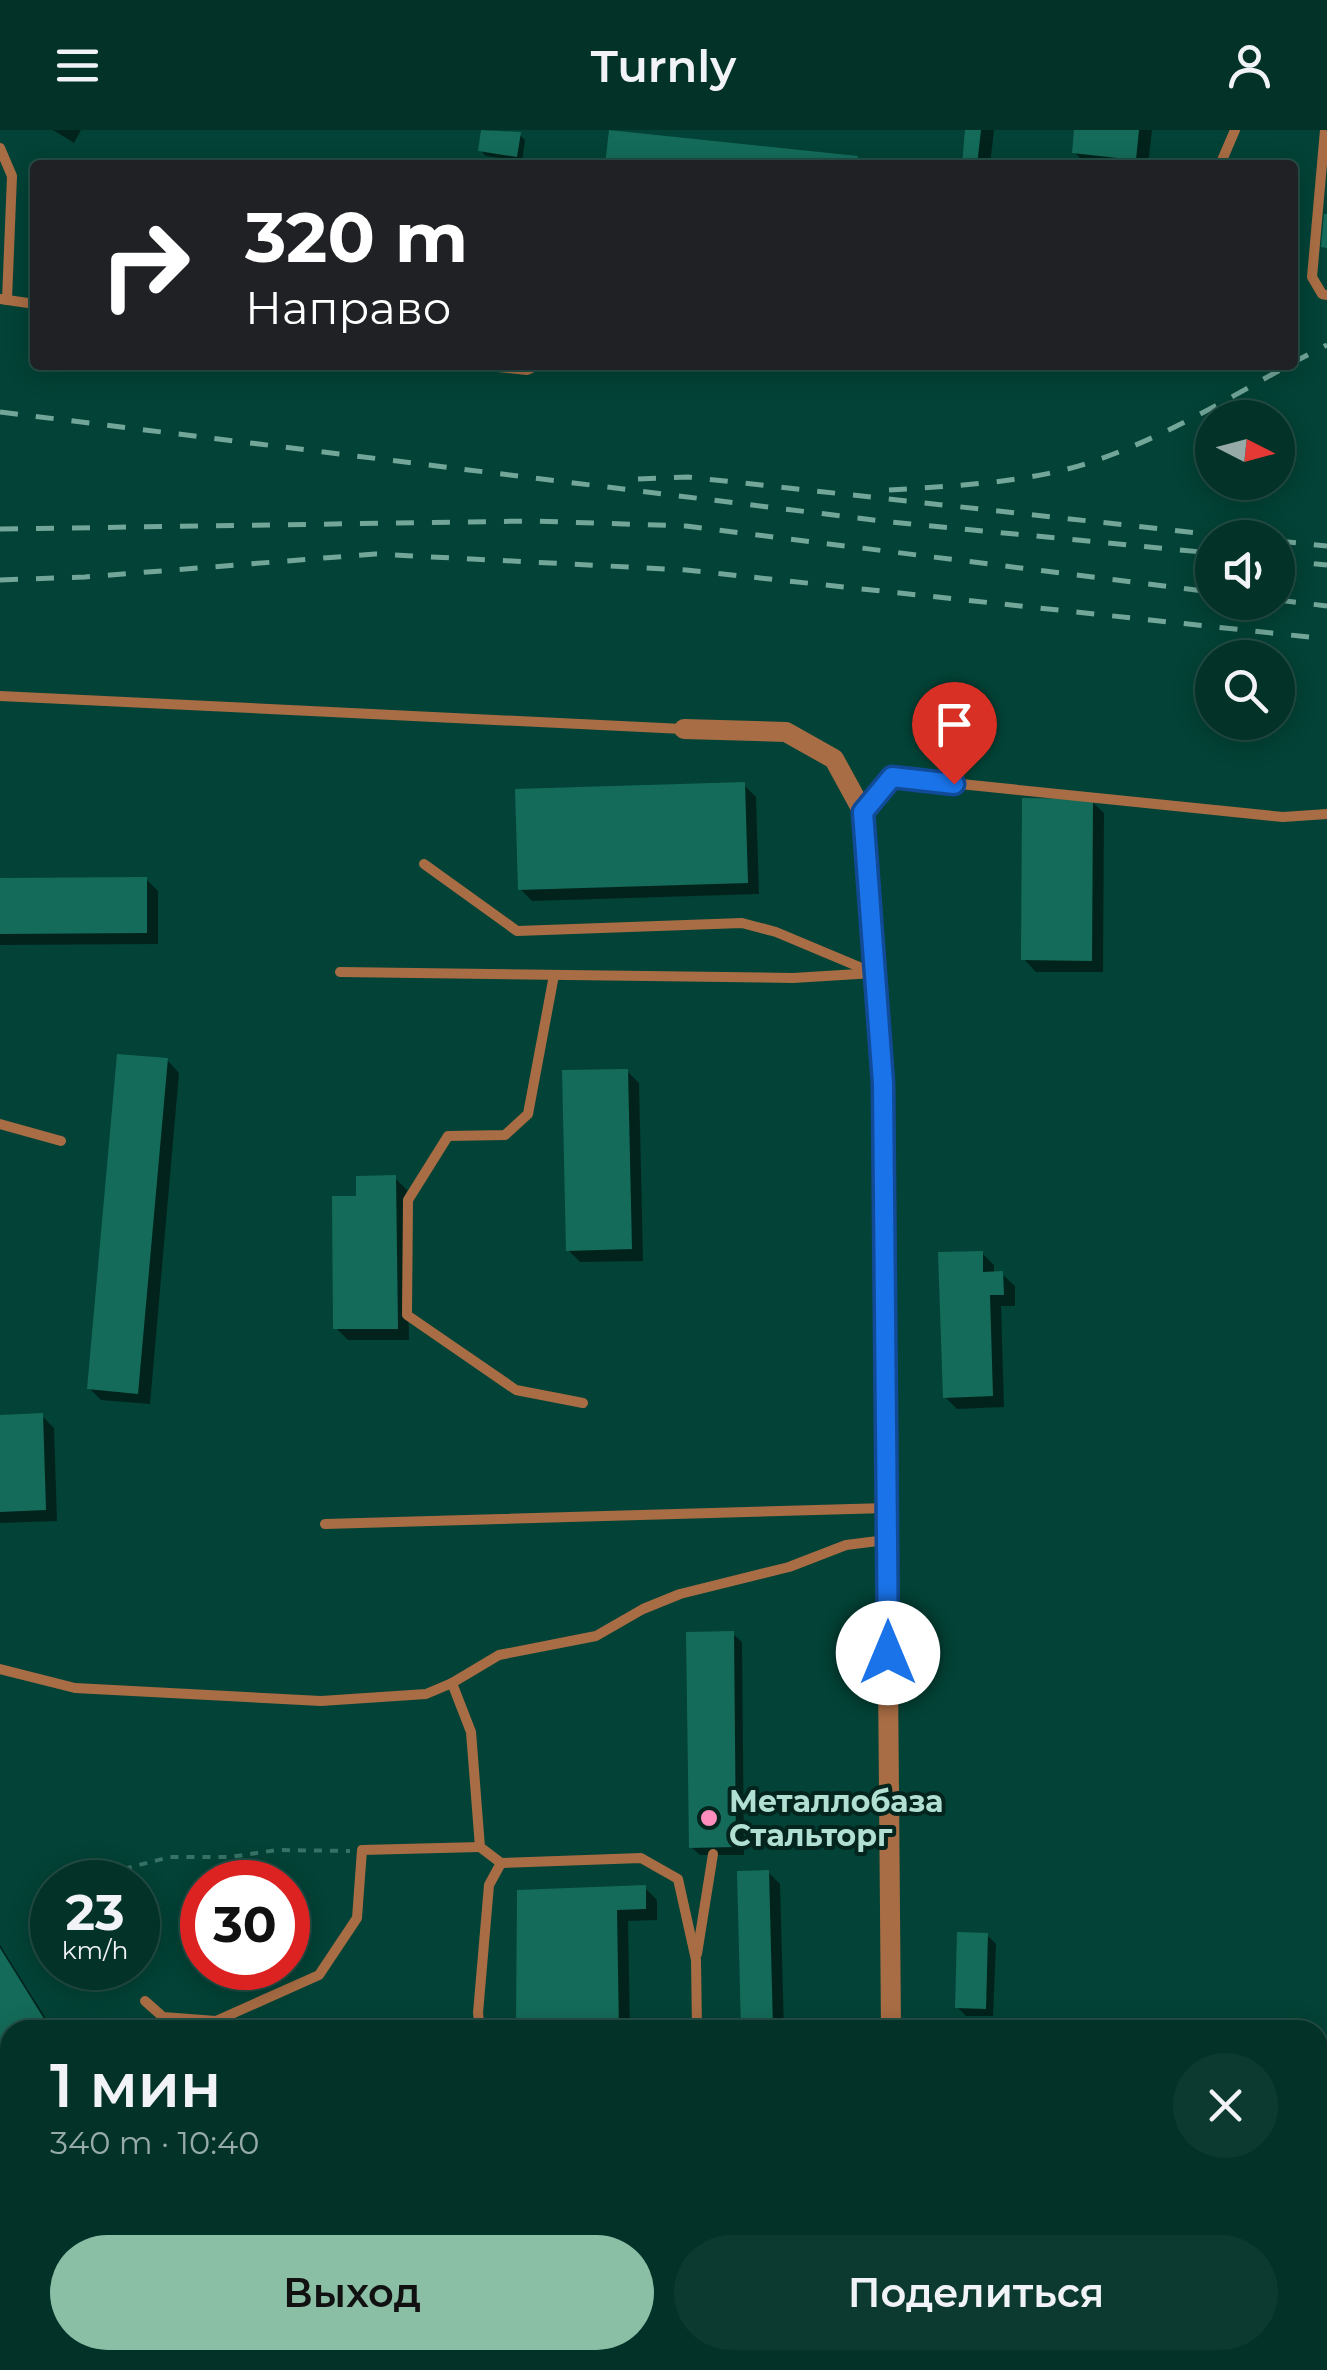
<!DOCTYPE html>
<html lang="ru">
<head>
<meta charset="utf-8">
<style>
  :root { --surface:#023228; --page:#0c3a30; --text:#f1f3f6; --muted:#96aaa8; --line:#234d45; --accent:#8abfa5 }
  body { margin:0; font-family:Montserrat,sans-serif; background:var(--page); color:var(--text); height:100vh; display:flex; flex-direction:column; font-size:38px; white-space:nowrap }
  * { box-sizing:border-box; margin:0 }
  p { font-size:32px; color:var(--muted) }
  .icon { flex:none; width:55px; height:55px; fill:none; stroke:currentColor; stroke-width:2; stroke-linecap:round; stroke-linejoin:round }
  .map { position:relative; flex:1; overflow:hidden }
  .side { position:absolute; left:0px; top:1890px; width:1328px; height:350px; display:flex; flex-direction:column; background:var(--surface); border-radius:30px 30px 0 0; box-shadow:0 5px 25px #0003,0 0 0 2px var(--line) }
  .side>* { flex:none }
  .guide { position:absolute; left:30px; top:30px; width:1268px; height:210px; border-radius:10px; box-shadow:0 5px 25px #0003,0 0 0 2px var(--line); background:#202124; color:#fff; overflow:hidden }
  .needle { width:65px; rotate:96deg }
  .tools { position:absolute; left:1195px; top:270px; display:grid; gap:20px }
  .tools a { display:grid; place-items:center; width:100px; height:100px; border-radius:50%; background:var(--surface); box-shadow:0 5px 25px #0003,0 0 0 2px var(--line); font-size:50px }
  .speed { position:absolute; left:30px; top:1730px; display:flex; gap:20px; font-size:50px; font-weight:700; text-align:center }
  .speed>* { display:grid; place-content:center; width:130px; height:130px; border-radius:50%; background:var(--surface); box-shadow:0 5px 25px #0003,0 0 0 2px var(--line); line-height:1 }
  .speed small { font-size:25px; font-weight:400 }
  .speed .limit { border:15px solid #d22; background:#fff; color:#111 }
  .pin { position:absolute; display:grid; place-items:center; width:85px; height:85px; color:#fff; margin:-102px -42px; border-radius:50% 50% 50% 0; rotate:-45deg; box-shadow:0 0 10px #0007 }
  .pin .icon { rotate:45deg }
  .me { position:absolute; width:110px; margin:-55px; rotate:0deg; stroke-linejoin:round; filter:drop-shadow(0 0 8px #0008) }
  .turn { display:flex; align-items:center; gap:35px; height:210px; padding:0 50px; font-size:45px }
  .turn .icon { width:130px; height:130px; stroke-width:2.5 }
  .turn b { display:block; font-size:70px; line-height:85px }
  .round { display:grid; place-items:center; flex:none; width:105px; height:105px; border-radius:52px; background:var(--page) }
  .headline { display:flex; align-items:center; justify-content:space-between; height:170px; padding:0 50px }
  h1 { font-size:60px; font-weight:600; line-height:75px }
  .cta { display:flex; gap:20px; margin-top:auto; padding:20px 50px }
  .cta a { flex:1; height:115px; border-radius:60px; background:var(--accent); color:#111; font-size:40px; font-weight:600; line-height:115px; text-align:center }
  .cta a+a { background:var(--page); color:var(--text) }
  header { display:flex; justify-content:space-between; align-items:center; height:130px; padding:0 50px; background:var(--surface); font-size:45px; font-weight:600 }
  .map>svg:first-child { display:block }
</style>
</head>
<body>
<header><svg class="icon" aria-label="menu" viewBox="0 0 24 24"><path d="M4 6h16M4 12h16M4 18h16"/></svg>Turnly<svg class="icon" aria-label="person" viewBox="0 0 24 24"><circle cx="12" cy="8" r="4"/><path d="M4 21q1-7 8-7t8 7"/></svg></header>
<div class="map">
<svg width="1327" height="2240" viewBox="0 0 1327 2240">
  <rect width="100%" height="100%" fill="#034236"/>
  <g fill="#0007">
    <path d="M53 0H81L74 13Z"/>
    <path d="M484 0 520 5 525 10 522 31 486 26 480 20Z"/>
    <path d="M968 0H994L990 35H964Z"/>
    <path d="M1077 0H1152L1148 35 1086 34 1074 22Z"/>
    <path d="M744 655 756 667 759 764 532 771 520 759Z"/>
    <path d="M1091 671 1104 683 1103 842H1036L1024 829Z"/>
    <path d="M146 749 158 761V814L0 815V751Z"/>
    <path d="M167 930 179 943 150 1274 101 1270 89 1258Z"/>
    <path d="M627 941 639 953 643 1131 580 1132 568 1120Z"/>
    <path d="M395 1048 407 1060 409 1210H348L336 1198 358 1068Z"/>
    <path d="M982 1123 994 1135V1144H1002L1015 1156V1176H1001L1004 1277 957 1279 945 1267Z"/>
    <path d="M42 1286 54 1298 57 1391 0 1393V1287Z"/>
    <path d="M733 1504 742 1512 744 1725H700L691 1717Z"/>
    <path d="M768 1742 780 1754 784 1900H743Z"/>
    <path d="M645 1758 657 1770V1790L628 1791 630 1900H519L520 1762Z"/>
    <path d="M987 1805 996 1814 993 1886H966L957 1877Z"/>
    <path d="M0 1815 53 1900H10V1960L0 1944Z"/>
    <rect x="517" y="2230" width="150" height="10"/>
    <path d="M726 2230H770L771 2240H726Z"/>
  </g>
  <g fill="#146b59">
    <path d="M481 0 521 2 517 27 478 21Z"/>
    <path d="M609 0 858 26 857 35H605Z"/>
    <path d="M965 0H981L977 35H962Z"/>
    <path d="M1074 0H1139L1136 30 1072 23Z"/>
    <path d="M1324 84H1327V118L1321 117Z"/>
    <path d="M745 652 748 753 518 760 515 659Z"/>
    <path d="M1022 668 1093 669 1092 831 1021 830Z"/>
    <path d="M147 747V803L0 804V748Z"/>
    <path d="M117 924 168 928 138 1264 87 1259Z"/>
    <path d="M628 939 632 1119 566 1121 562 940Z"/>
    <path d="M396 1045 398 1199H333L332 1066H356V1046Z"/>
    <path d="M983 1121V1142L1003 1141 1004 1165H990L993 1266 943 1268 938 1122Z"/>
    <path d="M43 1283 46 1380 0 1382V1285Z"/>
    <path d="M734 1501 736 1717 689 1718 686 1502Z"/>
    <path d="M769 1740 773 1900H741L737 1741Z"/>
    <path d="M646 1755V1779L617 1780 619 1900H516L517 1760Z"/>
    <path d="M957 1802 988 1803 986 1879 955 1878Z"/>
    <path d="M0 1818 51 1900H10V1965L0 1949Z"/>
    <path d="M1318 2203H1327V2240H1282L1281 2230H1318Z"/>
    <path d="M226 2230H262L266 2235 259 2240H232Z"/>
    <path d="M318 2230H322L327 2240H299Z"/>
    <rect x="514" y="2230" width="142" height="10"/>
    <rect x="724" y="2230" width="36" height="10"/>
  </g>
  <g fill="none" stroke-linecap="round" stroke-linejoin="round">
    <path stroke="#387266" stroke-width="4" stroke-dasharray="8 8" stroke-linecap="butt" d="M93 1747 170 1727H230L277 1720 350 1721"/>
    <g stroke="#a86d44" stroke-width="10">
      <path d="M1325 0 1312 147 1322 164 1327 165"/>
      <path d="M0 18 12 46 7 170"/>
      <path d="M1220 35 1235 0"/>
      <path d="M0 169 35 174"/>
      <path d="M478 235 527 240 538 235"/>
      <path d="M0 566 683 599"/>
      <path d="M863 682 892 647 1283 687 1327 684"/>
      <path d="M424 734 517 801 742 793 776 802 869 841"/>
      <path d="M340 842 793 848 874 843"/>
      <path d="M554 845 528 984 505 1005 448 1006 408 1070 407 1185 516 1260 583 1273"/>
      <path d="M0 994 61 1011"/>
      <path d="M325 1394 887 1378"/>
      <path d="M0 1539 75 1558 321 1571 426 1564 452 1553 499 1525 596 1506 643 1479 680 1464 789 1437 846 1415 886 1410"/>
      <path d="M452 1553 471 1602 480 1717 501 1733 641 1728 678 1749 696 1830 697 1900"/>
      <path d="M697 1824 713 1724"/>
      <path d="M145 1871 163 1887 216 1891 319 1845 357 1788 362 1720 480 1717"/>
      <path d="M480 1900 478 1883 489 1755 501 1733"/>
      <path d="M0 2035 10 2051"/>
      <path d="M1318 2160 1327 2156"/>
      <path d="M154 2230 163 2240"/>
      <path d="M701 2230V2240"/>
      <path d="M26 2240 43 2230"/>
      <path d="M1132 2240 1155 2230"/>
    </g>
    <g stroke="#a86d44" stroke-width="20">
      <path d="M684 599 786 602 834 629 863 682 883 953 891 1900"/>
      <path d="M890 2240 891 2230"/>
    </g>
    <g stroke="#71a698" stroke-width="5" stroke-dasharray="18 18" stroke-linecap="butt">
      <path d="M1292 233 1327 215"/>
      <path d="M0 282 890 392 1212 423"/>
      <path d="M638 349 688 347 1244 408"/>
      <path d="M889 360C952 356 1027 353 1088 333 1159 310 1224 271 1289 235"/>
      <path d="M0 399 532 391 686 396 1212 462"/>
      <path d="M1278 411 1327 416"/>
      <path d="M1278 430 1327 435"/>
      <path d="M0 450 85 447 375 424 686 440 1327 509"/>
      <path d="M1278 470 1327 476"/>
    </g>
  </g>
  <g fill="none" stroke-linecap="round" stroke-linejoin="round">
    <defs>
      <path id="route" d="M888 1523 883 953 863 682 892 647 954 654"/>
    </defs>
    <use href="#route" stroke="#114b97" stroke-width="25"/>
    <use href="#route" stroke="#1a73e8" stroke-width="18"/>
  </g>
  <circle fill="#fe8ebd" stroke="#03251e" stroke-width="4" cx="709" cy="1688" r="10"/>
  <g text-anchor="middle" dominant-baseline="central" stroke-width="8" stroke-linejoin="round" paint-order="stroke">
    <g font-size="30" font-weight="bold" fill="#b1e0d2" stroke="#03251e" text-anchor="start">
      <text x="729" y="1671">Металлобаза<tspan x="729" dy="34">Стальторг</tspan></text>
    </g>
  </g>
</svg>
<div class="tools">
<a><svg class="needle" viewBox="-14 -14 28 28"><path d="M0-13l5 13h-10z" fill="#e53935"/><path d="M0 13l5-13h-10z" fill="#96aaa8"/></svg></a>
<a><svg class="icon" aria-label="sound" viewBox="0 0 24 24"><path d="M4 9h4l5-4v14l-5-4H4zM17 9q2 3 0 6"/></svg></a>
<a><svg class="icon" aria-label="search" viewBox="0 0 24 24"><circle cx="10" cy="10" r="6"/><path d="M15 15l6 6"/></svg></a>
</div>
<div class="speed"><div>23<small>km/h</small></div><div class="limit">30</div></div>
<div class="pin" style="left:954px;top:654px;background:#d93025"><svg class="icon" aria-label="arrive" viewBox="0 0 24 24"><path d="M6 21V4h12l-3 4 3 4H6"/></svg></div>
<svg class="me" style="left:888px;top:1523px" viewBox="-20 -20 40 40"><circle r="19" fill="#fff"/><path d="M0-13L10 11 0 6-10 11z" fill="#1a73e8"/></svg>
<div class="guide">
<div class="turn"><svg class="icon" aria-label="right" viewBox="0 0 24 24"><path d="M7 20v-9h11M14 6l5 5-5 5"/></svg><div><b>320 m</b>Направо</div></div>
</div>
<section class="side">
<div class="headline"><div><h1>1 мин</h1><p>340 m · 10:40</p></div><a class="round"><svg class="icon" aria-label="close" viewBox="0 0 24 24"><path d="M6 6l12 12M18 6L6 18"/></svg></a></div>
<div class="cta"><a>Выход</a><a>Поделиться</a></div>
</section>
</div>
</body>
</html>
